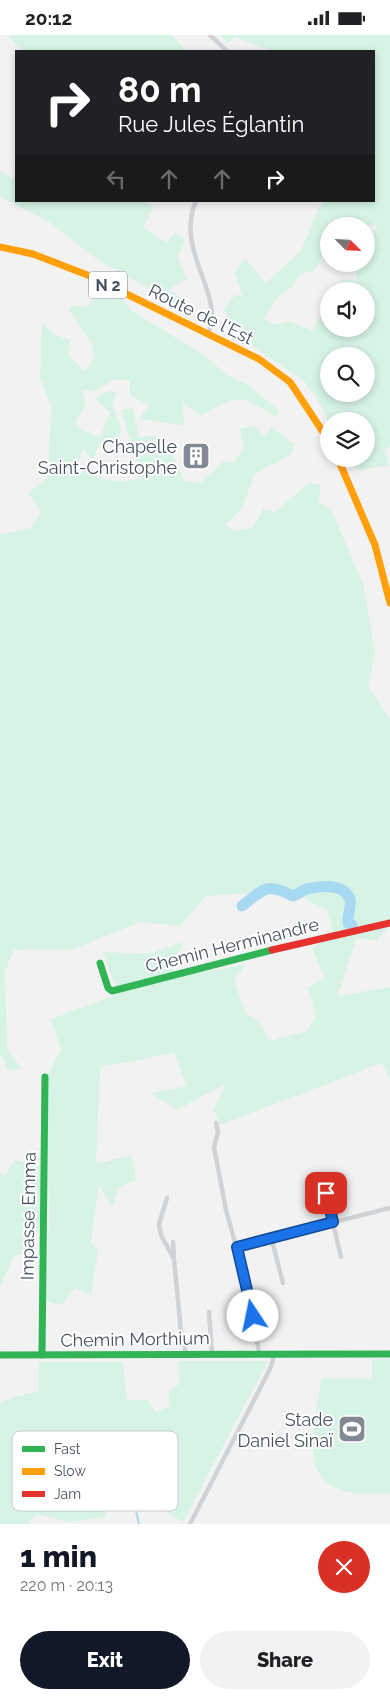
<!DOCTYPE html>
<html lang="en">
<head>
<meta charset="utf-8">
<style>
  :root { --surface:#fff; --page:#f2f2f2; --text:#202124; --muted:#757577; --accent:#111827 }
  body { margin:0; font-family:Raleway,sans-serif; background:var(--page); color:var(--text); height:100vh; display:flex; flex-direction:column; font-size:19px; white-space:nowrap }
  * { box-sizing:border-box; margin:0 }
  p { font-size:16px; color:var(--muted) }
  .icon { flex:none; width:28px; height:28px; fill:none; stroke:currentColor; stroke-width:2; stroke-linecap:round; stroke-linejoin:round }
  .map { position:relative; height:1489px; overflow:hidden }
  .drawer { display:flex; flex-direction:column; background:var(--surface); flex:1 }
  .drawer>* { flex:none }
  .banner { position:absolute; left:15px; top:15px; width:360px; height:152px; border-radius:0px; box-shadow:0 2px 8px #0003; background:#202124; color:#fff; overflow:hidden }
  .needle { width:32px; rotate:114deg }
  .controls { position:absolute; left:320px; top:182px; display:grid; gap:10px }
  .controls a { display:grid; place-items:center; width:55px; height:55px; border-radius:50%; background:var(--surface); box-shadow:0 2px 8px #0003; font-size:25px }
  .pin { position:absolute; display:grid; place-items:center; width:42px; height:42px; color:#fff; margin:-21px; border-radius:10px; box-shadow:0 2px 8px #0006 }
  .me { position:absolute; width:55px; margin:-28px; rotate:349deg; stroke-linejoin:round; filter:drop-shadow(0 0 4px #0008) }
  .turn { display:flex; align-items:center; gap:18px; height:105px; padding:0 20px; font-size:22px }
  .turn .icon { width:65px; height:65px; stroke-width:2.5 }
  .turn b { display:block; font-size:35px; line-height:42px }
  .lanes { display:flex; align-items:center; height:48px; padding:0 20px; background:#0003; justify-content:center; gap:25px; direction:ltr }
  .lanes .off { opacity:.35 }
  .round { display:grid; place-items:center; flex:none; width:52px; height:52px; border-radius:26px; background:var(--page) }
  .head { display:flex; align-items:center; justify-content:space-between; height:85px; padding:0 20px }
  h1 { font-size:30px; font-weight:800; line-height:38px; color:var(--accent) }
  .primary-button { display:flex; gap:10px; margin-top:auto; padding:10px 20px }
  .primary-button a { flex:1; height:58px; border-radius:30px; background:var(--accent); color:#fff; font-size:20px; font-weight:800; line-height:58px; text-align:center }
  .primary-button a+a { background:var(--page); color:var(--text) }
  .status { display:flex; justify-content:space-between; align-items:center; height:35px; padding:0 25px; background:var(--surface); direction:ltr }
  .status svg { height:14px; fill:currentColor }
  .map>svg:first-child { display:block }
</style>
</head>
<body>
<div class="status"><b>20:12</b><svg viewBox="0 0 49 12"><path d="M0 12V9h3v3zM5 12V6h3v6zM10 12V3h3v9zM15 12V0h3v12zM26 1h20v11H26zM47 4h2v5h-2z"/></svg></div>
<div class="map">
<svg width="390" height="1489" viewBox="0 0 390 1489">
  <rect width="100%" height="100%" fill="#f3f2f2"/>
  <g fill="#d6f3e5" fill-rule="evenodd">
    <path d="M7 0H172L187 16H24Z"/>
    <path d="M220 0H390V411L385 415 389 431 358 435 349 424H366V386H329V390L321 370 304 346 240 303 224 275 235 260 243 261 235 237 245 223 266 248 301 216 319 172 324 166H374V16H272L235 2 228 8ZM377 190 372 205 366 206V229H358L356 246 341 244 342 256H366V294H329V279L318 283 313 296 288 286 274 290 264 283 278 262 292 252 299 240 315 235 329 208V191ZM329 321H366V359H329Z"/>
    <path d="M0 135 12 144 16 137V166H143L154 172 143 192 166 208 175 198 185 205 178 223 187 244 169 254 181 263 176 270 94 222 51 188 0 162Z"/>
    <path d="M108 257 122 263 132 276 207 322 226 340 248 350 279 376 276 382C238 359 239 359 201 381L183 368 184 391 140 383 149 370 130 360V346L114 344 96 356 82 355 86 369 76 386 79 394 100 402 110 377 94 363 109 356 117 358 112 369 122 396 114 409 99 408 93 425 83 414 78 428C95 447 118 448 142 444L121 375 133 373 139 403 150 401 166 403 184 446 200 448 223 427H234L244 412 240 394 255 391 265 401 271 392 294 409 291 420 255 438 242 473 226 490 233 496 253 493 263 474 275 477 309 448 321 450 319 467 332 476 364 551 375 619 368 651 390 685V890L376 906 356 903 338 961 390 952V1045L382 1028 220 1090 214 1075 225 1049 177 1075 150 1058 187 1051 174 1018 100 1032 96 1129 132 1120 136 1145 119 1152 112 1172 99 1150 91 1207 98 1215 91 1260 75 1253 61 1270 46 1266 49 1179 46 1043 61 1015 51 984 118 959 103 917 148 919 184 907 170 933 182 941 247 929 234 944 245 977 261 988 269 1006 307 996 316 982 308 953 325 943 312 914 333 896 327 875 290 856 206 861 180 891 140 887 74 914 14 915 5 936 7 1013 21 1033 8 1036 2 1020H0V500L31 493 41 477 28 458 48 443 51 371 40 342 42 287 53 299 70 305 69 321 85 336 94 324 92 309 68 274 76 270 86 273 92 265Z"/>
    <path d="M15 1125 40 1131 41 1185 32 1216 14 1221 0 1251V1138L5 1141Z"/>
    <path d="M372 1324H390V1458C379 1458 366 1460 355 1458 292 1450 316 1385 322 1343L372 1344Z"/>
    <path d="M178 1326H268L183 1487 155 1471 117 1459 115 1440 106 1441 110 1468 104 1482 70 1487 36 1479 29 1489H0V1368L14 1362 39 1356V1327H123L127 1365H147L156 1377 170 1371 169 1356 179 1349Z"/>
  </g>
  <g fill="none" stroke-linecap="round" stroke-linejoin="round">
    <path stroke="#a8d9f3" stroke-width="2" d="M134 1467 139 1489"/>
    <path stroke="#a8d9f3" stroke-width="11" d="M242 871C264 854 266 847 293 861 299 859 302 855 307 854 320 851 343 848 350 864 352 870 347 880 348 888L352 890"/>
    <g stroke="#d0d3d6" stroke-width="4.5">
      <path d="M210 0 227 16"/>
      <path d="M196 166C174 216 226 260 208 298"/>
      <path d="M216 1088 218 1097 214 1112 226 1175 250 1262 259 1318"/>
      <path d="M326 1158 341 1222"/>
      <path d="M167 1163 159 1189 161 1200 174 1224 181 1297 186 1318"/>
      <path d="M271 1202 283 1248"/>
      <path d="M173 1207 174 1222"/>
      <path d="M237 1212 390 1173"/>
      <path d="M209 1277 212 1318"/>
      <path d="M190 1489 270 1334 275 1318"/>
    </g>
    <g stroke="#30b455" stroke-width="7">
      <path d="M100 928 108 953 112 956 272 915"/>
      <path d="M0 1320 390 1319"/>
      <path d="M42 1320 45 1042"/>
    </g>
    <g stroke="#ff9f0a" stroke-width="7">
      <path d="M0 212 33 219 90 241 259 324 290 347 329 406"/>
      <path d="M338 424 375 510 390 568"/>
    </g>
    <path stroke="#e5322d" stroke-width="7" d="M272 915 390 888"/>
  </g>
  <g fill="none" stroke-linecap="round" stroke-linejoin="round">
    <defs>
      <path id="route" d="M253 1281 237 1212 333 1187 326 1158"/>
    </defs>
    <use href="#route" stroke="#114b97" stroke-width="12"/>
    <use href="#route" stroke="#1a73e8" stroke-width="9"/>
  </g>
  <defs>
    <symbol id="building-square" viewBox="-11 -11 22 22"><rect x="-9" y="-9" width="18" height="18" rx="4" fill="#838994" stroke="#fff"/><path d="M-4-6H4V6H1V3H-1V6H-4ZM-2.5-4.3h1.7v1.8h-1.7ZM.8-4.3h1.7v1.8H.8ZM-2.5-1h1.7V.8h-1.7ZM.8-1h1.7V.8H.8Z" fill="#fff"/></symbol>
    <symbol id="stadium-square" viewBox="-11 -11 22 22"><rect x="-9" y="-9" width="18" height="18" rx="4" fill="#838994" stroke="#fff"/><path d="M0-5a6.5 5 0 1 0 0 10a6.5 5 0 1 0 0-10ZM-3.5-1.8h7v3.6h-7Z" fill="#fff"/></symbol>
  </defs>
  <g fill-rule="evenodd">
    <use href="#building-square" x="180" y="405" width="32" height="32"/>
    <use href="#stadium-square" x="336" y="1378" width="32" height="32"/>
  </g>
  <g text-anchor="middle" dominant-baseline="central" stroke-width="4" stroke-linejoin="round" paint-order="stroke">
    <rect fill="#fff" stroke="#7e8590" stroke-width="1" x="89" y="236.5" width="38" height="27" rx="4"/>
    <g font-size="16" font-weight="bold" fill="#475161">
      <text x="108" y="250">N 2</text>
    </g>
    <g font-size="18" fill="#475161" stroke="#fff">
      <text transform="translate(201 279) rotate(26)">Route de l'Est</text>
      <text transform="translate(232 910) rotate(-14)">Chemin Herminandre</text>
      <text transform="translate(28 1181) rotate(-89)">Impasse Emma</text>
      <text transform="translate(135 1304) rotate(-1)">Chemin Morthium</text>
    </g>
    <g font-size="18" fill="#475161" stroke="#fff" text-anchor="end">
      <text x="177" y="411">Chapelle<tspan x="177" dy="21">Saint-Christophe</tspan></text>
      <text x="333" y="1384">Stade<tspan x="333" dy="21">Daniel Sinaï</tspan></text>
    </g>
  </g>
  <rect x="12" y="1396" width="166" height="80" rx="8" fill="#fff" stroke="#c8cbd0" stroke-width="1"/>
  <rect x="22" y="1411" width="23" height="6" fill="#30b455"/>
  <rect x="22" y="1433" width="23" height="7" fill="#ff9f0a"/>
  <rect x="22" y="1456" width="23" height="6" fill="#e5322d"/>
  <g font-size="14" fill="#475161">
    <text x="54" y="1419">Fast</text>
    <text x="54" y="1441">Slow</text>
    <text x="54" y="1464">Jam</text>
  </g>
</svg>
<div class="controls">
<a><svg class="needle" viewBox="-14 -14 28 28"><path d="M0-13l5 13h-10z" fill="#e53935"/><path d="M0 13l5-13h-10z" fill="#757577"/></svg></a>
<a><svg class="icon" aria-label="sound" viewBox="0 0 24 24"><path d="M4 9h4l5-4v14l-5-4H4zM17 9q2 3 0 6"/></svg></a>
<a><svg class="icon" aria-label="search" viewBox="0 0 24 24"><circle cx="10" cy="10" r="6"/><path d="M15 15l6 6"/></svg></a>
<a><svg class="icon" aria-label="layers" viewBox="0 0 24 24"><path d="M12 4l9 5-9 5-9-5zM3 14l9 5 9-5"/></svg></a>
</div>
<div class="pin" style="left:326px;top:1158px;background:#d93025"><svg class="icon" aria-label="arrive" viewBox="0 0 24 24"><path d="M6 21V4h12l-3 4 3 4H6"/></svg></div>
<svg class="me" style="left:253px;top:1281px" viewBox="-20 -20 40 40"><circle r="19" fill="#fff"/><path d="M0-13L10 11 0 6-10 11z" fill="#1a73e8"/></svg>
<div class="banner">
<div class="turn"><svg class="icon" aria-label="right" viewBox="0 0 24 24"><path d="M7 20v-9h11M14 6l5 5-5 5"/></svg><div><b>80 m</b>Rue Jules Églantin</div></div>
<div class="lanes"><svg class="icon off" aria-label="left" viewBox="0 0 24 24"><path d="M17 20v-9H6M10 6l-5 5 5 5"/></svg><svg class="icon off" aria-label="ahead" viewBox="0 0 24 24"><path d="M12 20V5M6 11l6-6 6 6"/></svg><svg class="icon off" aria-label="ahead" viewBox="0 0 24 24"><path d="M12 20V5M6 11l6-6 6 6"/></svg><svg class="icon" aria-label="right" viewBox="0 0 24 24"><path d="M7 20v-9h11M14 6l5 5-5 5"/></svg></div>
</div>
</div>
<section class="drawer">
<div class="head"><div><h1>1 min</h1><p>220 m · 20:13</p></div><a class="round" style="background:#d93025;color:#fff"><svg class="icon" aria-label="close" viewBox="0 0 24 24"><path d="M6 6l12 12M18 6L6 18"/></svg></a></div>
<div class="primary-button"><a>Exit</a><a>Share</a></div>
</section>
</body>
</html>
